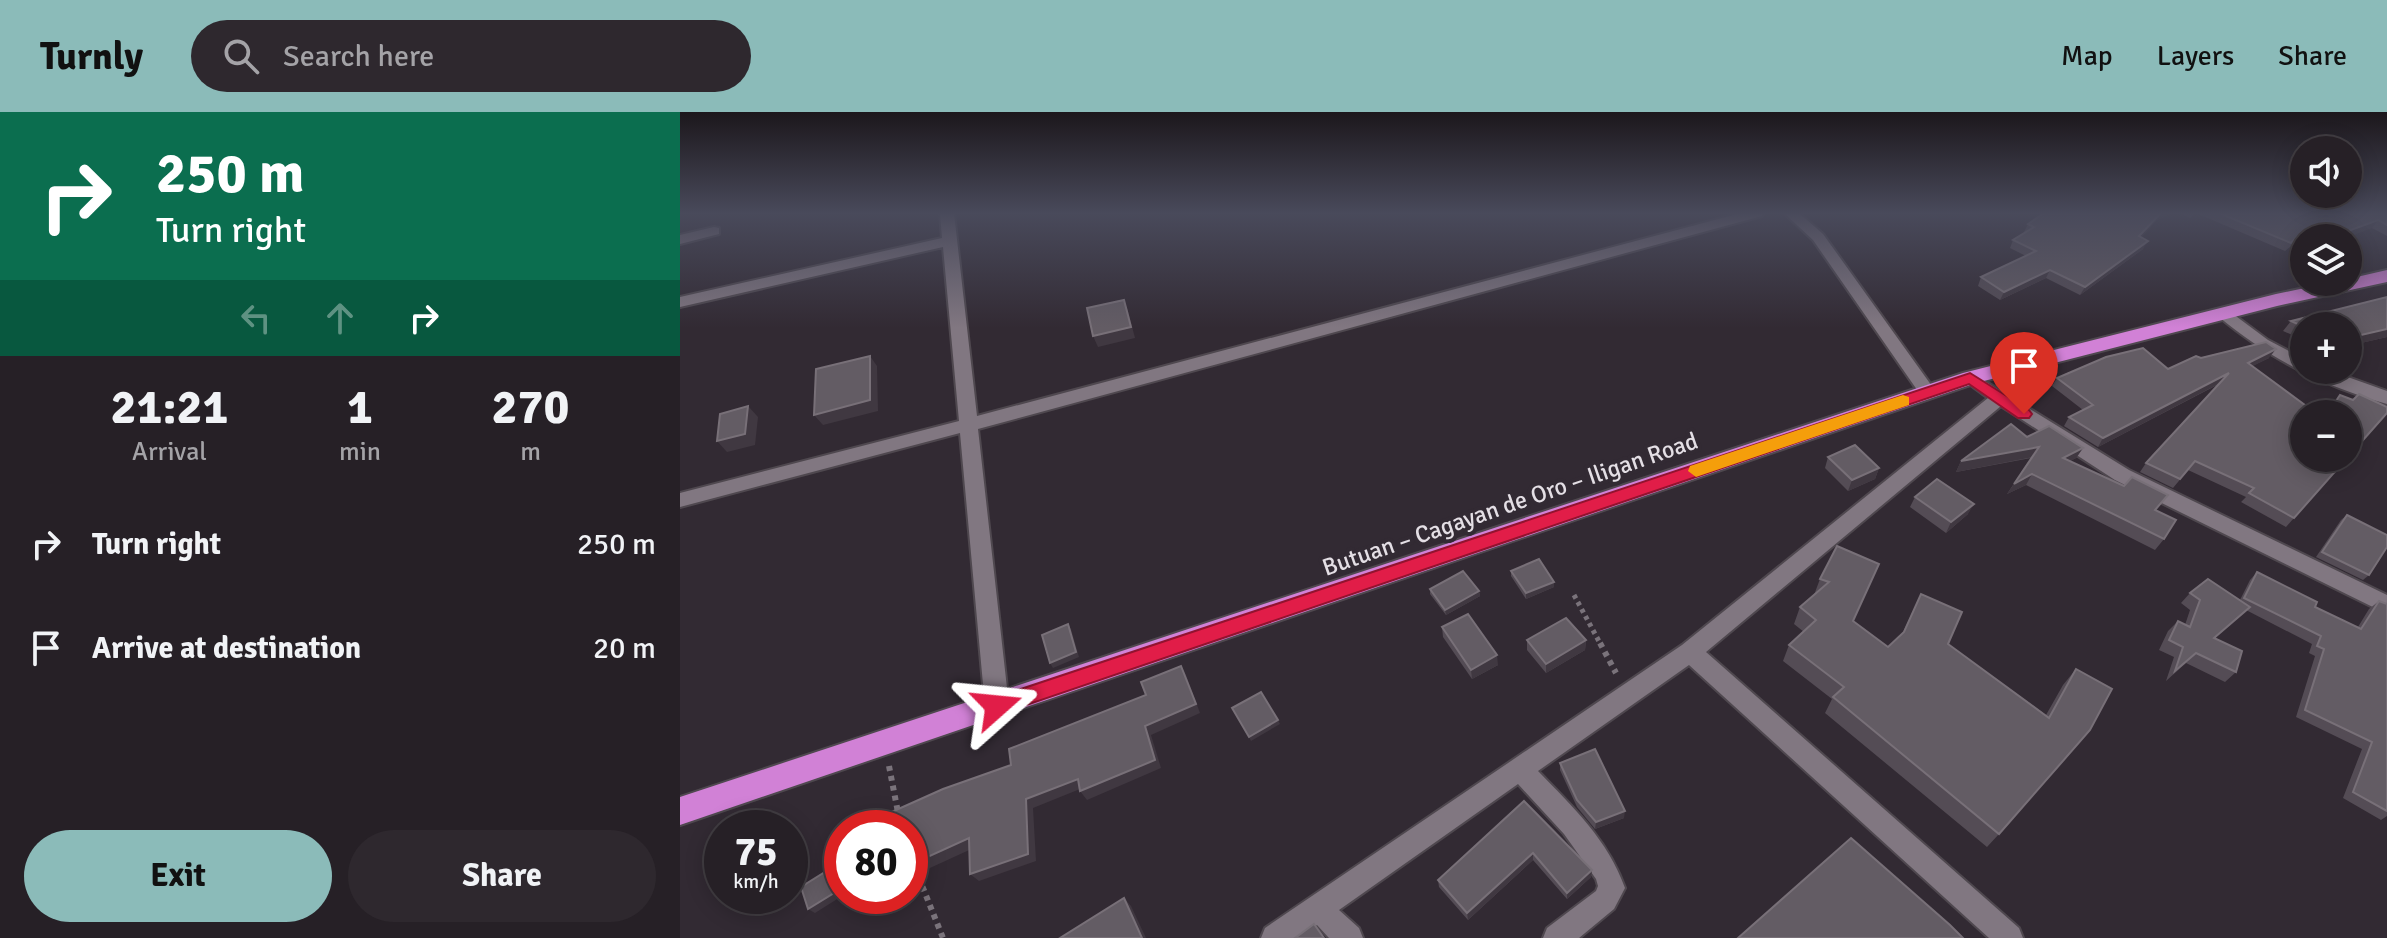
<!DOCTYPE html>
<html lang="en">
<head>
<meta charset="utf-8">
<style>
  :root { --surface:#262026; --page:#2e282e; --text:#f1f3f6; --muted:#a4a3a7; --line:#423e43; --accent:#8bbbb9 }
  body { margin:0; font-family:Signika,sans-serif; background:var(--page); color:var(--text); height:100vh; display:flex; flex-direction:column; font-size:30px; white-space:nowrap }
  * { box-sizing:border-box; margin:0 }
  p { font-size:26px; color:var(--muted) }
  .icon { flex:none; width:44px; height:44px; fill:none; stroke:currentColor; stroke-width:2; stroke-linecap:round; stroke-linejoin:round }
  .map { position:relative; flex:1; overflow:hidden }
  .sheet { display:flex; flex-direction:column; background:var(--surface); width:680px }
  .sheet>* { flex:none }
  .hud { background:#0b6e4f; color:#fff; overflow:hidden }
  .buttons { position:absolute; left:1610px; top:24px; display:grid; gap:16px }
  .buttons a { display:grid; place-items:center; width:72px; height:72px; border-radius:50%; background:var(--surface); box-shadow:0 4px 20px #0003,0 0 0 2px var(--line); font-size:40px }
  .speed { position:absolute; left:24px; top:698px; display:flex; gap:16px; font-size:40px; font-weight:700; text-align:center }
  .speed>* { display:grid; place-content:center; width:104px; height:104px; border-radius:50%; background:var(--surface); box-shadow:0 4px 20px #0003,0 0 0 2px var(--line); line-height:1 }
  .speed small { font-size:20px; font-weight:400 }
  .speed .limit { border:12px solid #d22; background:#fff; color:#111 }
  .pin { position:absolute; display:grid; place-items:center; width:68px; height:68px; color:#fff; margin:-82px -34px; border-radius:50% 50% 50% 0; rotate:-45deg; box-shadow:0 0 8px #0007 }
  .pin .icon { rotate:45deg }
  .me { position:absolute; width:88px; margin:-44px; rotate:72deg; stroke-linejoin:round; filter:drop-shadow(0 0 6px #0008) }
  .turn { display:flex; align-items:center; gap:28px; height:168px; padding:0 24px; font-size:36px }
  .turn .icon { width:104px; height:104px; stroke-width:2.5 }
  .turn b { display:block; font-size:56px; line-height:68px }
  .lanes { display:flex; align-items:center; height:76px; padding:0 24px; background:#0003; justify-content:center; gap:40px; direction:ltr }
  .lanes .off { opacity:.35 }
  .eta { display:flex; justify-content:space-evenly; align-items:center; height:136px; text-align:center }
  .eta b { font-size:48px; font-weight:700; line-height:56px }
  .action { display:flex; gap:16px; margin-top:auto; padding:16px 24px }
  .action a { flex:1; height:92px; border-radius:48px; background:var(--accent); color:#111; font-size:32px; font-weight:700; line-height:92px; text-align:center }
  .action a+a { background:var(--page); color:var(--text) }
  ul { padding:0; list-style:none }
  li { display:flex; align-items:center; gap:24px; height:104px; padding:0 24px }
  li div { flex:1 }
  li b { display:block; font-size:30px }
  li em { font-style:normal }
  header { display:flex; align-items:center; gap:48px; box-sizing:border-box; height:112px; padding:0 40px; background:var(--accent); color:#111 }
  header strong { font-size:38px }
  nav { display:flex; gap:44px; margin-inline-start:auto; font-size:28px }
  .search { width:560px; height:72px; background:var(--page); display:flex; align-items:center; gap:20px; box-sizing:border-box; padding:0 28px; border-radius:44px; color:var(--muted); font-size:30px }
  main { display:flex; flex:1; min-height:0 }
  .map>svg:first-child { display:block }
</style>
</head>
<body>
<header>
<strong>Turnly</strong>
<div class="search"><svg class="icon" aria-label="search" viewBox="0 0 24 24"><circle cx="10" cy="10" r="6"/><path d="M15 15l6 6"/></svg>Search here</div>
<nav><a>Map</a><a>Layers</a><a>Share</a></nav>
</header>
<main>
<section class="sheet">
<div class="hud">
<div class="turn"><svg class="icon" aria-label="right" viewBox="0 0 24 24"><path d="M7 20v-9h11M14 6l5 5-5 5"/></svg><div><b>250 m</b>Turn right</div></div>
<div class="lanes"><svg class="icon off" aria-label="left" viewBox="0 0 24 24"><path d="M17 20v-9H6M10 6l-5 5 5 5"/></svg><svg class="icon off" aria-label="ahead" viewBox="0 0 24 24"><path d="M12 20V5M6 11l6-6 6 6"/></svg><svg class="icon" aria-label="right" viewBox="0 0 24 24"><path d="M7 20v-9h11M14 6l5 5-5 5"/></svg></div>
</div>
<div class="eta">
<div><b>21:21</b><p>Arrival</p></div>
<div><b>1</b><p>min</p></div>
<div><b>270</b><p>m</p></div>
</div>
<ul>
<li><svg class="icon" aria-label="right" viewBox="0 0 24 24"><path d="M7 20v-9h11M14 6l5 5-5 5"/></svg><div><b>Turn right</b></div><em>250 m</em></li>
<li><svg class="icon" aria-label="arrive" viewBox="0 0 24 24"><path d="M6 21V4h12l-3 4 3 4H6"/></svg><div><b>Arrive at destination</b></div><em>20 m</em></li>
</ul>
<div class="action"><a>Exit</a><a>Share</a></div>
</section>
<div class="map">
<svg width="1707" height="826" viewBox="0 0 1707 826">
  <rect width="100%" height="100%" fill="#322a33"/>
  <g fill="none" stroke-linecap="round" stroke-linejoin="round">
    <defs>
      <g id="minor">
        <path d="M260 101H274L297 304 1061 101H1084L1082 104 298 317 329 594 325 601 317 604 309 601 305 594 280 321 0 395V381L279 309 263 135 0 195V185L262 126Z"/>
        <path d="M1104 101H1119L1143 122 1254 277 1257 281 1254 285H1242L1133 128Z"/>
        <path d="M34 115 39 116V122L0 132V123Z"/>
        <path d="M1545 196 1588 228 1624 247V258H1648L1707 279V292C1643 274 1590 247 1539 205L1537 201Z"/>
        <path d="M1290 260 1449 358 1707 483V502L1435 368 1321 294 1026 540 1339 816 1343 826H1309L1009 553 858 659C893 695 928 728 945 776L934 797 899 826H863L867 816 916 779 918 774 916 767 884 722 838 672 659 798 679 816 683 826H649L637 813 618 826H581L585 816 1002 533 1308 286 1281 266Z"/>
      </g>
      <path id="highway" d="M1707 158V170L1597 194 1296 271 0 713V685L1283 261 1596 182 1653 170H1668V167Z"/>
    </defs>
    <use href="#minor" stroke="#4f484f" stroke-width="4"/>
    <use href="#highway" stroke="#4f484f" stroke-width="4"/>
    <path stroke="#7a737b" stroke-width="5" stroke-dasharray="4 4" stroke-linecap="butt" d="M894 483 921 533"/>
    <g stroke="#7a737b" stroke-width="6" stroke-dasharray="5 5" stroke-linecap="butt">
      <path d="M920 531 936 561"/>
      <path d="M209 654 221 716"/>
      <path d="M235 756 263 826"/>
    </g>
    <use href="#minor" fill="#817781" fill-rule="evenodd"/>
    <use href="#highway" fill="#d181d6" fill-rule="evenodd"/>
  </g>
  <g fill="#544c55">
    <path d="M1364 101H1492L1477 108 1461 125 1463 137 1400 183 1366 166 1320 188 1298 174 1301 165 1346 144 1330 136 1333 128 1345 121 1344 120 1348 112Z"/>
    <path d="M1499 101H1707V124L1692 116 1624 126V141L1611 134 1605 139 1516 101 1510 106Z"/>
    <path d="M1707 185V225L1668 234V214H1624V228L1603 219 1611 209Z"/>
    <path d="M1521 246H1589L1572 254 1667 346 1606 415 1561 390 1566 385 1508 358 1493 376 1460 360 1466 351 1539 272 1418 335 1384 314 1389 305 1403 298 1372 274 1377 266 1488 257Z"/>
    <path d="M1347 325 1403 336 1396 346 1390 349 1475 398 1484 427 1475 438 1346 373 1327 382 1351 346 1276 360 1281 349Z"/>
    <path d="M1148 345 1199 356 1195 367 1168 379 1145 356Z"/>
    <path d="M1235 385 1288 402 1266 421 1230 395Z"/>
    <path d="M1667 403 1689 463 1683 468 1636 445 1661 408Z"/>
    <path d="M1157 434 1173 509 1208 535 1222 522 1241 482 1268 532 1366 603 1383 573 1396 557 1319 722 1307 735 1145 601 1152 587 1103 549 1109 533 1124 520 1114 512 1120 495 1134 483 1140 467Z"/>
    <path d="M831 459 874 475 846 487 831 464Z"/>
    <path d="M1577 460 1635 495 1678 515 1689 497 1699 489 1707 492V704L1701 708 1663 686 1682 637 1616 605 1635 544 1629 541 1632 532 1566 498 1535 526 1556 560 1545 570 1506 551 1486 569 1494 545 1479 538 1488 519 1498 509 1505 513 1510 498 1501 491 1510 481 1560 488 1570 468Z"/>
    <path d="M750 477 799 479 800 484 766 503 750 482Z"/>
    <path d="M762 515 818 553 792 567 763 525Z"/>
    <path d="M847 528H906L905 538 866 561 847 538Z"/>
    <path d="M880 651 944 706 915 717 897 695 880 658Z"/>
    <path d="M844 689 911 765 887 787 853 748 788 808 759 775 758 768Z"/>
  </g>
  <g fill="#403841">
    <path d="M1481 101H1492L1477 108 1455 133 1459 124Z"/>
    <path d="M1698 108 1692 116 1666 126H1649Z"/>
    <path d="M1468 129 1463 137 1400 183 1405 175Z"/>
    <path d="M1370 158 1366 166 1320 188 1324 180Z"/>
    <path d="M444 188 448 199 455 226 418 235 413 224Z"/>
    <path d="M1707 217V225L1668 234V226Z"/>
    <path d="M1596 237 1589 246 1561 260 1568 251Z"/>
    <path d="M190 244 197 254 198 299 143 313 134 303Z"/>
    <path d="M1549 261 1542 270 1418 335 1423 326Z"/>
    <path d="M68 294 78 305 75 333 47 340 37 329Z"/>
    <path d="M1359 335 1353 345 1276 360 1281 349Z"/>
    <path d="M1403 336 1396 346 1376 357 1383 346Z"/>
    <path d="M1199 356 1195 367 1168 379 1172 368Z"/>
    <path d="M1352 362 1346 373 1327 382 1334 372Z"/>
    <path d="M1294 392 1288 402 1266 421 1271 410Z"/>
    <path d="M874 470V475L846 487V481Z"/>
    <path d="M799 479 800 484 766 503 765 498Z"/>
    <path d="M388 512 391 517 399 545 373 556 370 551Z"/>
    <path d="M906 528 905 538 866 561V552Z"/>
    <path d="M817 543 818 553 792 567 791 558Z"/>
    <path d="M501 554 506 563 520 601 471 623 481 656 407 688 400 679 465 614Z"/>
    <path d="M598 608 600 612 571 629 569 625Z"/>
    <path d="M398 667 405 675 353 696 356 749 299 769 290 762 346 687Z"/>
    <path d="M945 699 944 706 915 717 916 710Z"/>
    <path d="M289 726 298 734 239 761 230 755V753Z"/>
    <path d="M853 741V748L788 808 787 801Z"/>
    <path d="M153 755 160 759 162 764V775Z"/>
    <path d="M912 758 911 765 887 787V781Z"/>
    <path d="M162 776V784L135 801 128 797Z"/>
    <path d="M444 786 451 794 466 826H462Z"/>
  </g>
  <g fill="#635c64" stroke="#787078" stroke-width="2">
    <path d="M1364 101H1481L1459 124 1468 129 1405 175 1370 158 1324 180 1301 165 1356 139 1333 128 1354 115 1348 112Z"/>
    <path d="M1539 101H1707V113L1698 108 1649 126H1624V129L1617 125 1611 131Z"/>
    <path d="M1707 185V217L1668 226V214L1624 215 1611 209Z"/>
    <path d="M444 188 451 215 413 224 407 196Z"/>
    <path d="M1586 230 1596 237 1568 251 1637 302H1624V346H1667L1614 406 1569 381 1574 376 1515 349 1500 367 1466 351 1549 261 1423 326 1389 305 1413 293 1377 266 1426 245 1463 236 1488 257 1516 244 1521 246Z"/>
    <path d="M190 244V288L134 303 136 257Z"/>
    <path d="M1679 282 1707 295V301L1668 345V302H1638L1654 292 1660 283 1673 288Z"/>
    <path d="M68 294 65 322 37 329 40 302Z"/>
    <path d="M1331 312 1347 325 1369 314 1403 336 1383 346 1444 374 1452 365 1488 383 1475 398 1496 408 1484 427 1352 362 1334 372 1359 335 1281 349Z"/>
    <path d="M1175 333 1199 356 1172 368 1148 345Z"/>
    <path d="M1257 367 1294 392 1271 410 1235 385Z"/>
    <path d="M1667 403 1707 423V435L1689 463 1642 440Z"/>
    <path d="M1157 434 1199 452 1173 509 1208 535 1224 520 1241 482 1282 500 1268 532 1369 606 1396 557 1432 577 1410 618 1319 722 1153 585 1164 575 1109 533 1136 508 1120 495 1149 470 1140 467Z"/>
    <path d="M859 447 874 470 846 481 831 459Z"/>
    <path d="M783 459 799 479 765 498 750 477Z"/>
    <path d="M1577 460 1637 490 1635 495 1681 517 1699 489 1707 492V699L1673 680 1692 630 1625 598 1644 537 1637 534 1641 524 1564 486Z"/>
    <path d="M1528 467 1570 495 1534 526 1562 539 1556 560 1516 541 1495 559 1503 535 1489 528 1498 509 1510 515 1520 488 1510 481Z"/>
    <path d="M788 502 817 543 791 558 762 515Z"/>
    <path d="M886 506 906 528 866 552 847 528Z"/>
    <path d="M388 512 396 540 370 551 362 523Z"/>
    <path d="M501 554 516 592 465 614 475 648 400 679 398 667 346 687 348 742 290 762 289 726 230 753V716H167L195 702 196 707 263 677 331 653 329 637 466 583 461 570Z"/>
    <path d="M581 580 598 608 569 625 552 596Z"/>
    <path d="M915 637 945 699 916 710 897 688 880 651Z"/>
    <path d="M844 689 912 758 887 781 853 741 787 801 758 768Z"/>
    <path d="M162 719V747L156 721Z"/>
    <path d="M1171 726 1270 813 1283 826H1058Z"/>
    <path d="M153 755 162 776 128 797 121 775Z"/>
    <path d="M444 786 462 826H380Z"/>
    <path d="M634 812 644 826H615Z"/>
  </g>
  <linearGradient id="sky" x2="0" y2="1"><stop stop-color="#1c171c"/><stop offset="0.47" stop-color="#494a5b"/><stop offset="1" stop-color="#494a5b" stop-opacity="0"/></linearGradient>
  <rect width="1707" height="216" fill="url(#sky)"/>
  <path fill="#e11d48" stroke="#92132f" stroke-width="2" d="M1290 261 1349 298 1352 302 1349 306H1338L1289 272 317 603 309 601 306 594 309 587 317 585Z"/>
  <path fill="#f59e0b" d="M1223 283 1229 285V293L1016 365 1008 359 1010 354Z"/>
  <g text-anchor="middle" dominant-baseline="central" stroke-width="8" stroke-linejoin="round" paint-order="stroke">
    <g font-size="24" fill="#e4dfe5" stroke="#322a33">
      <text transform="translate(830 392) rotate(-19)">Butuan – Cagayan de Oro – Iligan Road</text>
    </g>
  </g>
</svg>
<div class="buttons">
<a><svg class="icon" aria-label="sound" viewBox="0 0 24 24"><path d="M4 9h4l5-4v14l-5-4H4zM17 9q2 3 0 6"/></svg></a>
<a><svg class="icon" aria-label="layers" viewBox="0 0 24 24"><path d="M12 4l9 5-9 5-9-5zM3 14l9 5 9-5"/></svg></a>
<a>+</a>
<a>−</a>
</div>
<div class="speed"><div>75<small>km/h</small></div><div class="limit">80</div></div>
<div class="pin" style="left:1344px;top:302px;background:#d93025"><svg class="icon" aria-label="arrive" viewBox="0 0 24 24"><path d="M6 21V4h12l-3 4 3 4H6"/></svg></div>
<svg class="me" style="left:317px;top:594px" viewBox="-20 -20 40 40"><path d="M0-17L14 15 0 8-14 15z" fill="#e11d48" stroke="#fff" stroke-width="4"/></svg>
</div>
</main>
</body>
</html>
